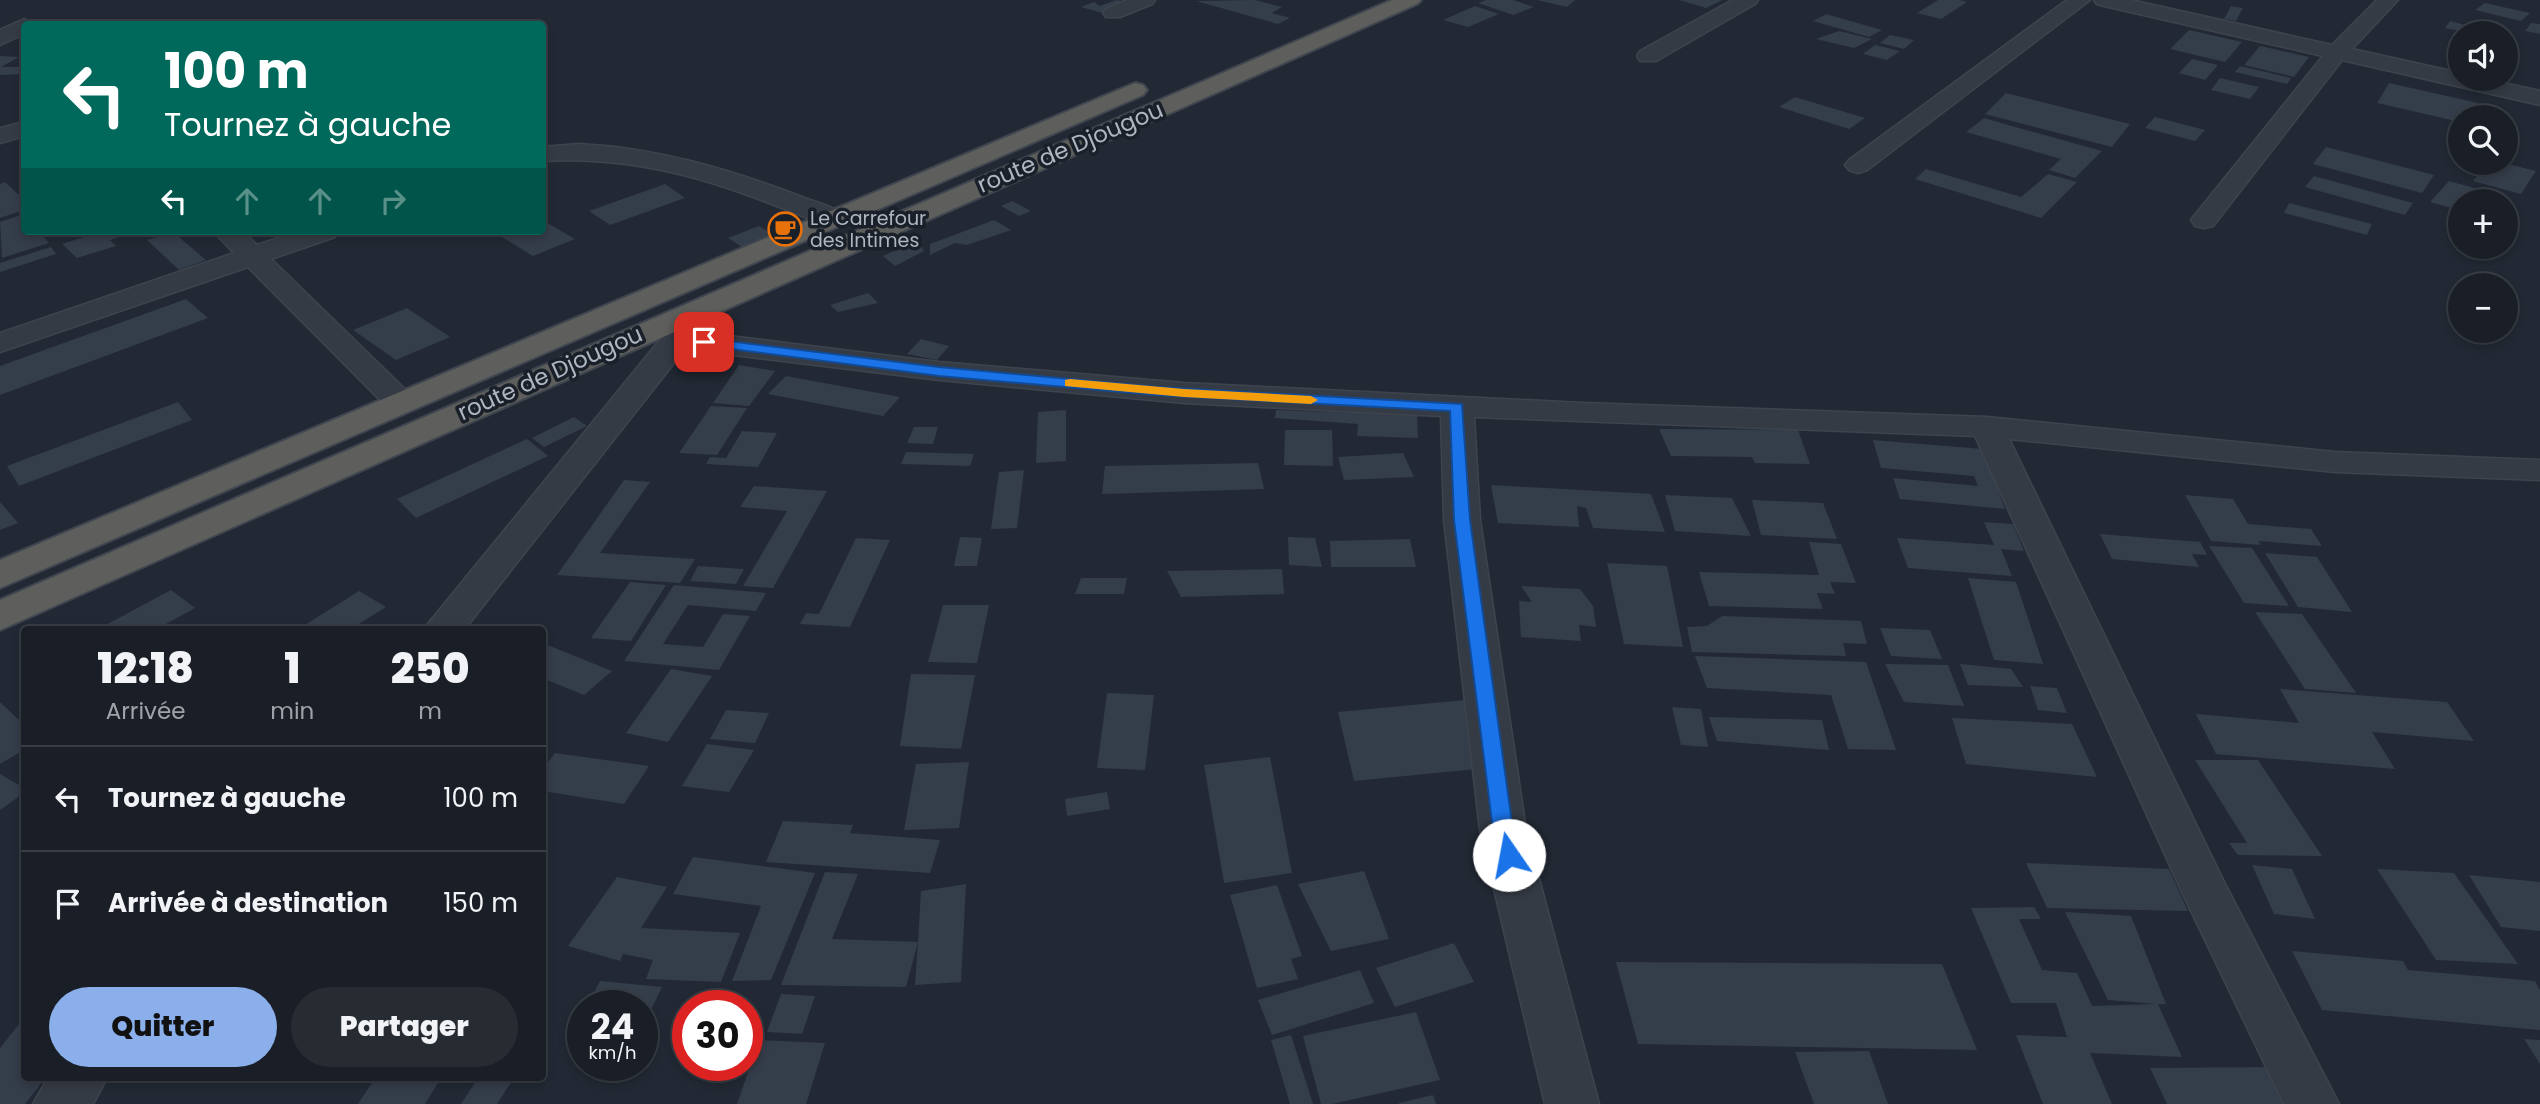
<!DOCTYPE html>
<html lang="fr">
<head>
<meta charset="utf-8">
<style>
  :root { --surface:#1a1f27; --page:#272c33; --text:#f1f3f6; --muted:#9fa2a7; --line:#383d44; --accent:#8bafea }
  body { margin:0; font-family:Poppins,sans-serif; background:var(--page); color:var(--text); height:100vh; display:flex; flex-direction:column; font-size:26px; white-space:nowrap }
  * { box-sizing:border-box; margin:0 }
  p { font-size:23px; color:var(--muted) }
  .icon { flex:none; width:38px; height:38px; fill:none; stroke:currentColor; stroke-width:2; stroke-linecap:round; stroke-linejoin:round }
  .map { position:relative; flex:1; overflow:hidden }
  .drawer { position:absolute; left:21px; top:626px; width:525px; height:455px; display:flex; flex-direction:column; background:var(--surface); border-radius:7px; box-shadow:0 4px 10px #0003,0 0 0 2px var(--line) }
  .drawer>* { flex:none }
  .guide { position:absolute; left:21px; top:21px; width:525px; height:214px; border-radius:7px; box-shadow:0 4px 10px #0003,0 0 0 2px var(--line); background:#00695c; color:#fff; overflow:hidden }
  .buttons { position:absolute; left:2448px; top:21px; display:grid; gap:14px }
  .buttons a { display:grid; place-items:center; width:70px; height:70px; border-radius:50%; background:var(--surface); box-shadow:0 4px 10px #0003,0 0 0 2px var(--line); font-size:35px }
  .speed { position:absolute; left:567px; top:990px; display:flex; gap:14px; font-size:35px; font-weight:700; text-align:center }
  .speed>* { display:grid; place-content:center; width:91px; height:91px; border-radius:50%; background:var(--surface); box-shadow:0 4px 10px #0003,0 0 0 2px var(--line); line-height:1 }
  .speed small { font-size:18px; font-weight:400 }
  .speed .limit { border:10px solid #d22; background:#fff; color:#111 }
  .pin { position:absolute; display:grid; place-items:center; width:60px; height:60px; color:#fff; margin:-30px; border-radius:14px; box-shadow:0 4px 10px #0006 }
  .me { position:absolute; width:77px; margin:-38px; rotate:348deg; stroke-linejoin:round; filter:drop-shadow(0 0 5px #0008) }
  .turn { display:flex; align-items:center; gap:24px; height:147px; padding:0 28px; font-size:32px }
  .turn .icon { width:91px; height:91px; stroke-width:2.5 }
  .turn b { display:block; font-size:49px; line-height:60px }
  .lanes { display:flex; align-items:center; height:66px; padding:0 28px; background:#0003; justify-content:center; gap:35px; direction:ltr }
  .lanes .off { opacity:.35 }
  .eta { display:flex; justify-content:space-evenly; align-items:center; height:119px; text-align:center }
  .eta b { font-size:42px; font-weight:800; line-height:49px }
  .action { display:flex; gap:14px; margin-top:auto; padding:14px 28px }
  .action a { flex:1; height:80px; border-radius:42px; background:var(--accent); color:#111; font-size:28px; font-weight:800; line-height:80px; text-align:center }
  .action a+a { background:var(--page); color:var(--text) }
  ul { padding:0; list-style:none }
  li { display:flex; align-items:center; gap:21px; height:105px; padding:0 28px; border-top:2px solid var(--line) }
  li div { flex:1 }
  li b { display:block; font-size:26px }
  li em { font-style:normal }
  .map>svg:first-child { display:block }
</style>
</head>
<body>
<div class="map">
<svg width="2540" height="1104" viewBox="0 0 2540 1104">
  <rect width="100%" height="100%" fill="#222934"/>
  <g fill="#343d4a">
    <path d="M1116 0 1132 2 1103 13 1081 7 1094 2 1100 6Z"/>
    <path d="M1255 0 1282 7 1272 13 1290 18 1278 24 1196 1Z"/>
    <path d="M1486 0H1513L1534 7 1513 15 1478 3Z"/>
    <path d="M1537 0H1575L1567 7Z"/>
    <path d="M1679 0H1722L1706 8Z"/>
    <path d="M1938 0H1959L1967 2 1941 19 1917 13Z"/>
    <path d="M2485 3 2530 13 2521 21 2475 10Z"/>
    <path d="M1475 6 1499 14 1468 27 1443 20Z"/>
    <path d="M2231 6 2243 8 2236 21 2224 19Z"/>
    <path d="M1826 14 1882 30 1869 37 1813 21Z"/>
    <path d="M2450 21 2465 25 2460 31 2445 28Z"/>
    <path d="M2531 23 2540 24V34L2525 31Z"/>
    <path d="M2189 30 2242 42 2225 62 2170 49Z"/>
    <path d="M1839 31 1856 35 1872 39 1854 48 1816 39Z"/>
    <path d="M1890 35 1914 40 1904 49 1880 43Z"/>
    <path d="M1875 45 1900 51 1887 60 1863 54Z"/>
    <path d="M2260 46 2309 57 2294 77 2244 65Z"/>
    <path d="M0 56 19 57 1 67H24V74L0 75Z"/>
    <path d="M2192 59 2218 65 2205 80 2179 73Z"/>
    <path d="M2240 66 2291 78 2287 84 2235 72Z"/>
    <path d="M2220 78 2259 87 2250 99 2211 90Z"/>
    <path d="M2389 83 2478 103 2471 117H2460V122L2377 103Z"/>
    <path d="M2006 93 2130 124 2112 147 1985 114Z"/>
    <path d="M1795 97 1865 118 1849 129 1779 107Z"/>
    <path d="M2155 117 2205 130 2195 141 2145 128Z"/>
    <path d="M1984 118 2019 128 2102 151 2075 178 2049 170 2061 159 1966 132Z"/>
    <path d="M2326 147 2434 175 2422 193 2313 164Z"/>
    <path d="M2487 163H2504L2536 171 2521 194 2473 181Z"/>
    <path d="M1926 169 2021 197 2048 174 2077 182 2041 218 1915 179Z"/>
    <path d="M2314 176 2413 203 2405 215 2305 187Z"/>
    <path d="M2449 181 2474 188 2455 209 2430 202Z"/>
    <path d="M5 182 24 200V210L0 218V184Z"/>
    <path d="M665 184 685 198 610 225 589 211Z"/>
    <path d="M1012 201 1031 211 1019 216 1001 206Z"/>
    <path d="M2289 203 2372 224 2367 235 2284 213Z"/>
    <path d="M24 214V231H39L49 243 2 258 0 222Z"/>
    <path d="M542 220 575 239 533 256 495 233 542 231Z"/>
    <path d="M994 220 1011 230 967 245 955 243 930 255V244Z"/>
    <path d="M759 226 780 239 748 251 728 238Z"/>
    <path d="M103 231 137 232 110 240 116 246 77 258 62 244Z"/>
    <path d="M173 232 206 260 179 270 147 240Z"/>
    <path d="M918 240 924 251 895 266 883 256Z"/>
    <path d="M51 247 56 254 0 272V263Z"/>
    <path d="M868 293 878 303 838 312 830 305Z"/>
    <path d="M186 299 208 318 0 395V366Z"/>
    <path d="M407 308 450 337 396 360 353 330Z"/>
    <path d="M921 339 949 346 937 360 907 354Z"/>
    <path d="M739 365 775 371 749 406 713 403Z"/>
    <path d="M786 376 900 397 883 416 768 394Z"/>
    <path d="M178 402 192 420 19 486 7 466Z"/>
    <path d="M711 406 747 408 717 455 679 453Z"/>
    <path d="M1066 410V461L1036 463 1038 412Z"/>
    <path d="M1276 410 1417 415 1418 438 1357 436 1358 424 1275 418Z"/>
    <path d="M574 417 587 426 544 447 532 438Z"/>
    <path d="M914 427H938L933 444 907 443Z"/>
    <path d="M1659 429 1798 430 1810 464 1755 463 1752 457 1671 456Z"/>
    <path d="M1285 430H1332L1333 466 1284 465Z"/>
    <path d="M742 431 777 433 758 467 706 464 710 457 726 458Z"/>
    <path d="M527 439 548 456 416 518 397 499Z"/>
    <path d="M1873 440 1983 449 2005 509 1900 499 1893 478 1978 486 1974 476 1881 468Z"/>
    <path d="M906 452 974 454 970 466 901 464Z"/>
    <path d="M1403 453 1414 477 1344 480 1338 457Z"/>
    <path d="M1258 463 1264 489 1102 494 1105 466Z"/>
    <path d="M1024 470 1017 528 991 529 999 472Z"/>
    <path d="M624 480 650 482 600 553 695 559 680 583 557 575Z"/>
    <path d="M1491 485 1651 494 1665 532 1593 528 1586 508 1577 506 1579 527 1498 523Z"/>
    <path d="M754 486 827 491 773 588 743 586 787 511 740 507Z"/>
    <path d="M1665 495 1732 498 1751 536 1675 531Z"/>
    <path d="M2185 495 2233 499 2248 524 2311 529 2322 546 2258 541 2261 545 2211 541Z"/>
    <path d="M1752 500 1823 503 1837 539 1761 535Z"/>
    <path d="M0 502 18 523 0 530Z"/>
    <path d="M1984 522 2013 524 2024 551 2001 549 2012 576 1908 568 1897 538 1994 545Z"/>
    <path d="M2100 534 2200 542 2207 555 2192 554 2199 567 2112 559Z"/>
    <path d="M960 537 982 538 977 566H954Z"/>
    <path d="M1288 537 1315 538 1322 567 1289 565Z"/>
    <path d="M856 538 890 540 850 627 800 624 806 613 819 614Z"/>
    <path d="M1410 539 1416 567H1331L1330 541Z"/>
    <path d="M1809 542 1841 544 1856 583 1830 582 1835 594 1817 593 1823 609 1709 606 1699 572 1819 575Z"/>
    <path d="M2209 546 2252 548 2289 606 2244 603Z"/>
    <path d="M2265 553 2317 557 2352 612 2298 607Z"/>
    <path d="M1607 563 1667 566 1683 647 1624 644Z"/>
    <path d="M698 566 744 569 736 584 690 581Z"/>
    <path d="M1282 569 1284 594 1181 597 1167 571Z"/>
    <path d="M1081 578H1127L1124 594H1075Z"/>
    <path d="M1968 578 2016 582 2043 664 1994 660Z"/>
    <path d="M630 582 666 585 631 641 591 638Z"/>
    <path d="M674 585 766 593 756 611 688 605 663 644 703 647 723 614 750 616 719 670 624 661Z"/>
    <path d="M1521 586 1580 589 1593 606 1596 627 1579 625 1581 641 1521 637 1519 601 1532 602Z"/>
    <path d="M171 590 195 608 155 630H106L102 627Z"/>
    <path d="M359 591 386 607 349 630H297Z"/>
    <path d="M943 605H989L977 663 928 662Z"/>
    <path d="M2255 612 2302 614 2356 693 2305 689Z"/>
    <path d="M1722 616 1861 621 1867 644 1843 643 1846 656 1692 652 1687 627 1707 626Z"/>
    <path d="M1880 628 1930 630 1942 659 1891 656Z"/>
    <path d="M545 644 612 671 584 695 542 678V646Z"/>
    <path d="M1695 656 1866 662 1896 750 1848 749 1831 695 1707 688Z"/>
    <path d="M1885 664 1948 665 1964 706 1904 702Z"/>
    <path d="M1960 664 2011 669 2023 687 1968 685Z"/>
    <path d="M671 669 712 676 668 742 626 733Z"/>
    <path d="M911 674 975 675 961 749 900 746Z"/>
    <path d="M2030 686 2057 688 2067 713 2038 710Z"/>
    <path d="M2280 689 2447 702 2474 741 2372 732 2395 769 2216 754 2196 714 2299 723Z"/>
    <path d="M1107 693 1154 695 1145 770 1097 768Z"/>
    <path d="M1465 700 1487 768 1354 781 1338 712Z"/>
    <path d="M0 702 24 725V750L0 764Z"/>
    <path d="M1672 707 1701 709 1708 747 1681 745Z"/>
    <path d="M726 710 769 713 755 743 710 739Z"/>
    <path d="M1709 717 1822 720 1829 750 1717 741Z"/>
    <path d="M1952 718 2072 724 2097 777 1966 764Z"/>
    <path d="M707 744 754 750 729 792 682 786Z"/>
    <path d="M555 753 649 766 624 804 542 791V770Z"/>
    <path d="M1270 757 1292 873 1224 883 1204 765Z"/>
    <path d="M2195 760H2258L2322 856 2238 855 2229 843H2247Z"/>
    <path d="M969 762 959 828 904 830 916 764Z"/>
    <path d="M0 774 24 788V793L0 810Z"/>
    <path d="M1107 792 1110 809 1067 816 1065 799Z"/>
    <path d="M783 821 853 825 850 833 940 840 930 873 766 862Z"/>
    <path d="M693 857 815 873 771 980 732 981 761 906 673 894Z"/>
    <path d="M2026 863 2169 869 2188 911 2047 908Z"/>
    <path d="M2252 865 2292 869 2315 919 2274 914Z"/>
    <path d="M2377 869 2454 873 2518 964 2436 960Z"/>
    <path d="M1364 871 1389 939 1331 951 1298 884Z"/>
    <path d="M825 872 858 874 832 939 918 942 921 891 966 884 961 982 915 985 918 942 906 987 781 985Z"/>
    <path d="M2469 875 2540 882V931L2501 927Z"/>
    <path d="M617 877 667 887 641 928 740 933 721 982 646 979 653 960 623 954 620 961 568 946Z"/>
    <path d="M1277 885 1302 956 1291 959 1298 979 1257 988 1230 895Z"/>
    <path d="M2034 907 2041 919H2019L2042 970 2077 973 2092 1006 2156 1004 2108 1000 2065 912 2131 916 2166 1004H2158L2182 1057 2090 1053 2112 1104H2043L2016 1035 2067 1037 2056 1003H2011L1971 908Z"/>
    <path d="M1454 943 1474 982 1395 1007 1376 968Z"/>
    <path d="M2292 951 2403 961 2408 970 2535 981 2540 990V1030L2322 1010Z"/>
    <path d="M1616 962 1942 964 1977 1050 1638 1044Z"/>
    <path d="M1360 970 1374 1003 1272 1035 1258 1000Z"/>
    <path d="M600 981 662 987 642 1028V1006H587Z"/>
    <path d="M781 994 815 996 802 1034 767 1032Z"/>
    <path d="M1416 1012 1440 1080 1332 1104H1321L1303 1036Z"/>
    <path d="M24 1018V1078H45L25 1104H0V1048Z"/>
    <path d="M1291 1035 1313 1104H1290L1271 1040Z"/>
    <path d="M2524 1039 2540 1040V1064Z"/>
    <path d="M759 1040 825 1043 806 1104H737Z"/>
    <path d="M1869 1051 1888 1104H1814L1795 1052Z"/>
    <path d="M2270 1067 2294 1104H2167L2150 1068Z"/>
    <path d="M375 1078H441L425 1104H358Z"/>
    <path d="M478 1078H514L497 1104H461Z"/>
    <path d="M1433 1095 1436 1104H1399V1103Z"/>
  </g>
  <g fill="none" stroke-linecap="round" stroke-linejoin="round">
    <defs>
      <g id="minor">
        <path d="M1127 0H1155L1152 4 1120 17H1106L1103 13 1106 9Z"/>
        <path d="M1733 0H1758L1755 4 1656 61H1640L1637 56 1640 51Z"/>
        <path d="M2067 0H2090L1867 170 1858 173 1849 170 1845 165 1849 160Z"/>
        <path d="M2094 0H2131L2332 45 2377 0H2398L2352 49 2460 73V79H2485L2540 91V105L2342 60 2213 226 2204 228 2195 226 2191 220 2323 56 2104 6 2097 4Z"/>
        <path d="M24 19 34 24H24V34L0 45V30Z"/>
        <path d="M24 122V136L0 143V128Z"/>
        <path d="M579 144C657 148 729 169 802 197 815 202 836 206 844 218L840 224 831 226 822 224C728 185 645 155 542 161V147Z"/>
        <path d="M213 231H243L257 245 299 231H339L335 237 271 259 412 396 417 403 412 410 401 413 390 410 248 267 0 352V333L234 253Z"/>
        <path d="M692 311 703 314 707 320 698 332 939 362 1184 383 1582 403 1987 417 2335 452 2540 460V480L2335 472 2009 439 2223 880 2339 1104H2284L2181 890 1975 436 1474 417 1480 520 1526 830 1599 1104H1545L1480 830 1444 520 1441 416 1184 403 939 380 685 349 464 630H423L681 314Z"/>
        <path d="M48 1078H107L93 1104H33Z"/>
      </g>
      <g id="trunk">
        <path d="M1392 0H1421L1417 4 0 630V600Z"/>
        <path d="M1135 83 1143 85 1147 90 1143 95 0 588V560Z"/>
      </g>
    </defs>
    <use href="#minor" stroke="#3e444e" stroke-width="3"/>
    <use href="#trunk" stroke="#3f464f" stroke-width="4"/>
    <use href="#minor" fill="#353b45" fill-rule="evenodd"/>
    <use href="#trunk" fill="#5e5e5c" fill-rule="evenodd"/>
  </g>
  <path fill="#1a73e8" stroke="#114b97" stroke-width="2" d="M704 338 939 367 1157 387 1462 404 1470 520 1513 830 1519 855 1516 861 1509 863 1502 861 1493 830 1454 520 1450 411 1157 395 939 376 700 345 698 342Z"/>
  <path fill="#f59e0b" d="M1070 379 1184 389 1311 396 1318 400 1311 404 1184 397 1065 386V380Z"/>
  <defs>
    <symbol id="cafe-ring" viewBox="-11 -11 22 22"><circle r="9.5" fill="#1a2029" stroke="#e8710a" stroke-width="1.5"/><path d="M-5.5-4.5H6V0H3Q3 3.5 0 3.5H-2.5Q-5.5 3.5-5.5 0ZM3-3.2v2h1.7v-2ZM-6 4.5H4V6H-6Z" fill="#e8710a"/></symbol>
  </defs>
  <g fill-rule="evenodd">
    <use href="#cafe-ring" x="766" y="210" width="38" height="38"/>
  </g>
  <g text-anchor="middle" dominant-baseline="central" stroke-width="7" stroke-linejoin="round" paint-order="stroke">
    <g font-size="19" fill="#afb6c1" stroke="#1a2029" text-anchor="start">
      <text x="810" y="218">Le Carrefour<tspan x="810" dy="22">des Intimes</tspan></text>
    </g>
    <g font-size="23" fill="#afb6c1" stroke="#1a2029">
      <text transform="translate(1070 147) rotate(-23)">route de Djougou</text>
      <text transform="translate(550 373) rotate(-24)">route de Djougou</text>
    </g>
  </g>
</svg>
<div class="buttons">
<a><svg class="icon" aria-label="sound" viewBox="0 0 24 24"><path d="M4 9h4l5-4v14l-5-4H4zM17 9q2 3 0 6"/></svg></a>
<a><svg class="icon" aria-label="search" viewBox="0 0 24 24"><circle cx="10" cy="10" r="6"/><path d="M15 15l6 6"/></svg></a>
<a>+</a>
<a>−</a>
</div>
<div class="speed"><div>24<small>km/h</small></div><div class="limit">30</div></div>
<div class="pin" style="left:704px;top:342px;background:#d93025"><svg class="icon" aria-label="arrive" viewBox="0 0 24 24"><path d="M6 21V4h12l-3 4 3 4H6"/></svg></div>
<svg class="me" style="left:1509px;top:855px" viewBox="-20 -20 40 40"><circle r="19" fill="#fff"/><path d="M0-13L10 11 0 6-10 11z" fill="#1a73e8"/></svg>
<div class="guide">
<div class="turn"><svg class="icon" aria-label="left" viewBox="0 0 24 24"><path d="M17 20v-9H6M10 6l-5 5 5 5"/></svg><div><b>100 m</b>Tournez à gauche</div></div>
<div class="lanes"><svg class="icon" aria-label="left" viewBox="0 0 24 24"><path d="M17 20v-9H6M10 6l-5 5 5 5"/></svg><svg class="icon off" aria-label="ahead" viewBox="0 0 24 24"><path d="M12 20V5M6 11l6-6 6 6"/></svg><svg class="icon off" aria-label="ahead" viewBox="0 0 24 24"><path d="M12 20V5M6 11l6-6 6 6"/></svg><svg class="icon off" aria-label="right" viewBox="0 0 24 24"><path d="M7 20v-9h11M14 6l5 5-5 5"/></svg></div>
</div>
<section class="drawer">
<div class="eta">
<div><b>12:18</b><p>Arrivée</p></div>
<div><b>1</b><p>min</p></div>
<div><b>250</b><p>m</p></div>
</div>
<ul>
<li><svg class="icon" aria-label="left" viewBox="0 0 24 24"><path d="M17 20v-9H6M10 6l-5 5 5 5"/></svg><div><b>Tournez à gauche</b></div><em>100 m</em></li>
<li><svg class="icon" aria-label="arrive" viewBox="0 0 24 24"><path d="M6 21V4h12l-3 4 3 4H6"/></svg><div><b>Arrivée à destination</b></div><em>150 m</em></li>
</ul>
<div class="action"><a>Quitter</a><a>Partager</a></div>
</section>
</div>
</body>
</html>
